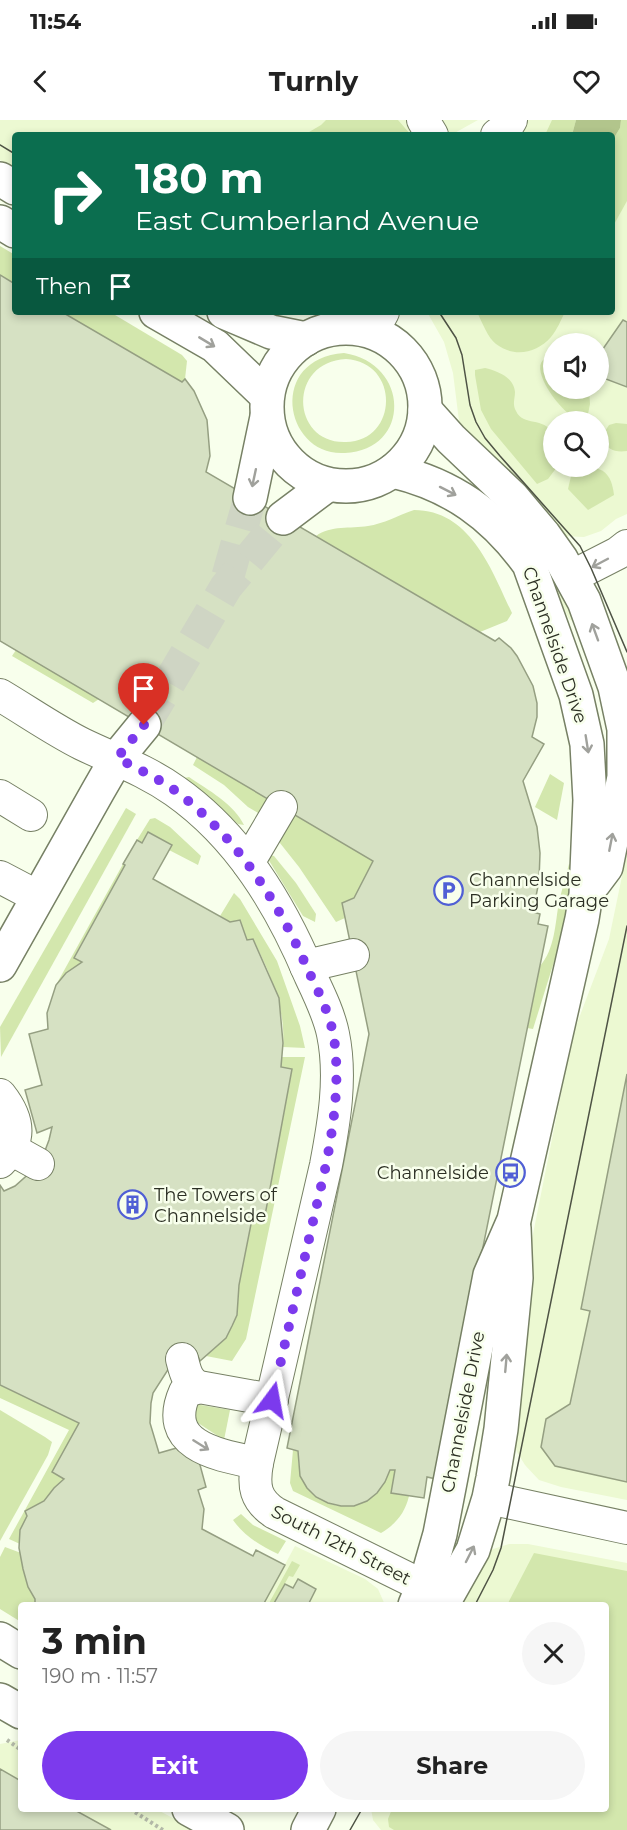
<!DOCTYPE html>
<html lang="en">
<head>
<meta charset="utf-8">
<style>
  :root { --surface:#fff; --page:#f6f6f6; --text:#222; --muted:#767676; --accent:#7c3aed }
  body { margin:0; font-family:Montserrat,sans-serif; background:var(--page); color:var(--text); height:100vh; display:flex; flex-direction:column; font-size:22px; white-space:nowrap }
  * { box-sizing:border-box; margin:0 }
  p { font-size:20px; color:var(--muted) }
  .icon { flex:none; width:33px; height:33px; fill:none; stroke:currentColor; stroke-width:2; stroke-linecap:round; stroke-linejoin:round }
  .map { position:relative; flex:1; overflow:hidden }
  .sheet { position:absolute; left:18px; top:1482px; width:591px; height:210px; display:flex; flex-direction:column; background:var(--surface); border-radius:6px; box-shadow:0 3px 9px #0003 }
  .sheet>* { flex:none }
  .banner { position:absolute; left:12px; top:12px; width:603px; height:183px; border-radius:6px; box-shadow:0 3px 9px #0003; background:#0b6e4f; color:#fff; overflow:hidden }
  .buttons { position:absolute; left:543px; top:213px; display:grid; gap:12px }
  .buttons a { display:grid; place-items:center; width:66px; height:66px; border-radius:50%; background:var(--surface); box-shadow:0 3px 9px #0003; font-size:30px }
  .pin { position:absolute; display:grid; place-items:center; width:51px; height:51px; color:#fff; margin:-62px -26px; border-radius:50% 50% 50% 0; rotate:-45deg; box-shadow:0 0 6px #0007 }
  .pin .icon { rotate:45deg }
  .me { position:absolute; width:66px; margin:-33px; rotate:13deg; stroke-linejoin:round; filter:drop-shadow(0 0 4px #0008) }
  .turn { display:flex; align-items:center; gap:21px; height:126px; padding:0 24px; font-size:27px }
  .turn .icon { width:78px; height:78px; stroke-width:2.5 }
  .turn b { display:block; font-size:42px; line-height:51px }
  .then { display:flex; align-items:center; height:57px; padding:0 24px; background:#0003; gap:12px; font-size:22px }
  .round { display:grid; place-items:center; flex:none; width:63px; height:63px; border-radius:32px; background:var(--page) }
  .headline { display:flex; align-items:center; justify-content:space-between; height:102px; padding:0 24px }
  h1 { font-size:36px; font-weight:700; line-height:45px }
  .cta { display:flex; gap:12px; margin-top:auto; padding:12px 24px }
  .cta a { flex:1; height:69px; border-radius:36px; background:var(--accent); color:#fff; font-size:24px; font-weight:700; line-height:69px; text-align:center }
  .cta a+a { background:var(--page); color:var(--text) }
  .status { display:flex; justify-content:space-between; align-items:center; height:42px; padding:0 30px; background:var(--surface); direction:ltr }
  .status svg { height:16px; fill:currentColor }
  header { display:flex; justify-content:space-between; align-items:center; height:78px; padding:0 24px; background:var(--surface); font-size:27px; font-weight:700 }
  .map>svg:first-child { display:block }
</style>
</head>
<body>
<div class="status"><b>11:54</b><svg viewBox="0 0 49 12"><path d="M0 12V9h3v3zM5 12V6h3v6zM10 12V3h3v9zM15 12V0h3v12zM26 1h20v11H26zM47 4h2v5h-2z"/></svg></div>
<header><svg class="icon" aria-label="back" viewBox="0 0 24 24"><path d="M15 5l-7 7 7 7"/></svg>Turnly<svg class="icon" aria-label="heart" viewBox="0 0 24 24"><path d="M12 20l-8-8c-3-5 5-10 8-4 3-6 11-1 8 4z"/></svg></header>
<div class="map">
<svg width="627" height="1710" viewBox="0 0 627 1710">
  <rect width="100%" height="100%" fill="#f8ffec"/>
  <g fill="#ecf9d2" fill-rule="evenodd">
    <path d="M0 0H478L451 15H15V49L0 40Z"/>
    <path d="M520 0H627V394L616 399 601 411 584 417 561 416 470 320 459 301 453 253 444 222 427 192H612V15H509ZM554 224H598V268H554ZM554 302H598V346H554Z"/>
    <path d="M537 429 574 496 572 501 569 499 536 433Z"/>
    <path d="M627 732V1380L561 1367 539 1360 525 1345 517 1332 512 1317 525 1154 573 914 609 819Z"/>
    <path d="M509 1424H528L627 1443V1710H381L373 1700 371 1689H606V1485H453L490 1430Z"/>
    <path d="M295 1426 365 1459 378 1469 385 1485H263Z"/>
    <path d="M21 1620V1689H156L195 1710H0V1624Z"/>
  </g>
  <g fill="#d3e7ad" fill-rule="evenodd">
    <path d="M326 0H398L411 15H304L321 5Z"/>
    <path d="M552 0H576L572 15H545Z"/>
    <path d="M621 0H627V81L612 108V21L620 8Z"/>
    <path d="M0 126 15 135V164L0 155Z"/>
    <path d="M62 192H110L182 235 187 241 185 259 182 262Z"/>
    <path d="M477 192H565C561 200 557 210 551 217 537 233 514 238 496 224 488 218 482 202 477 192Z"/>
    <path d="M344 233C410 243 412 330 345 333 285 337 266 239 344 233ZM346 239C400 242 399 321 346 322 291 324 287 242 346 239Z"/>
    <path d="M551 235H553L554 268 589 269 590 284 588 294 580 298C577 297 574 297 571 295 560 289 531 252 543 240 543 239 551 235 551 235Z"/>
    <path d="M485 248C497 251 514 257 515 272 515 279 512 284 516 291 523 307 544 296 553 314 556 322 554 337 554 346L557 347 548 359 537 364 491 309 481 290 475 255V250Z"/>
    <path d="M616 303 627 304V331C615 333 607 329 600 319L609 305Z"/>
    <path d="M577 347C600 346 611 350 614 375L588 390 568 369 572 352Z"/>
    <path d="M414 390C471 390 492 451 512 493L507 501 480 512 316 416C331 405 350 409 368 406 383 404 399 395 414 390Z"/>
    <path d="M16 530 99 579 93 583 12 536Z"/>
    <path d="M197 637 271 681 263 696 248 687 224 665 193 645Z"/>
    <path d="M550 654 564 663 557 700 535 687Z"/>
    <path d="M189 657C208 670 234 684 244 705L238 704 184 658Z"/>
    <path d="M126 688 136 694 1 937 0 907Z"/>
    <path d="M291 692 373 741 354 778 342 783 345 798 336 802 299 747 276 718Z"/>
    <path d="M155 698 170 707 201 736 198 745 169 730 171 725 149 712 142 723 137 720 150 699Z"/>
    <path d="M265 734 274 736 296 763 316 794 315 802 303 796Z"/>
    <path d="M123 744 125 745 74 837 82 842 56 865Z"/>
    <path d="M569 744 577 751 563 813 533 909 527 908 540 846C555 829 555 804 559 782 562 769 566 756 569 744Z"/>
    <path d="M234 773 240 779 277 841 300 906 305 928 283 927C286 888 270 853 253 819L247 820 240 800 230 802 220 796Z"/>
    <path d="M282 937H305L246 1219 232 1241 206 1236 226 1218 237 1195 239 1165 252 1099 264 1101 292 950 281 947Z"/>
    <path d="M0 1265 79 1303 52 1352 64 1359 54 1368 44 1381 25 1391 27 1396 20 1410V1424L9 1419 69 1310 0 1278Z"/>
    <path d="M195 1284 230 1290 224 1320 192 1299Z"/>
    <path d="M0 1290 45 1317 52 1322 48 1335 0 1421Z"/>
    <path d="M293 1330 298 1331C296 1392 368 1408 390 1350H395L391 1373 409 1376C405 1393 396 1404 381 1413L293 1371 290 1363Z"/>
    <path d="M241 1394 253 1405 286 1421 278 1434C261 1426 244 1416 233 1400Z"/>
    <path d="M5 1427 21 1433 23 1449 28 1467 35 1479V1485H21V1502L0 1489V1437Z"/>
    <path d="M534 1433 627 1451V1710H394L389 1707 388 1699 392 1689H606V1485H507Z"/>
    <path d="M292 1441 300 1445 293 1457 289 1456 273 1485H268Z"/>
  </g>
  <path fill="#b2c58c" d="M576 0H621L620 8 612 21V15H572Z"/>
  <g fill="#d6e1c3" stroke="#959f82" stroke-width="1.5">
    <path d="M0 155 15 164V192H62L182 262 185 259 194 271 207 300 210 336 206 352 495 521 499 518 511 528 517 536 533 566 537 583V597L532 617 544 624 523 661 537 707 540 733 539 761 533 792 540 794 538 804 548 806 436 1359 427 1357 424 1378 391 1373 395 1350H390L385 1362 377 1373 367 1381 354 1386H341L328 1383 316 1377 307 1368 300 1356 298 1331 287 1328 369 914 342 783 354 778 373 741 0 521Z"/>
    <path d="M623 200 627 202V267L598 256V236Z"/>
    <path d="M148 712 172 725 153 759 230 802 240 800 247 820 253 819 279 878 283 923 281 947 292 949 264 1101 252 1099 239 1165 237 1195 232 1206 226 1218 200 1241 196 1231 169 1248 153 1273 151 1283 150 1303 159 1333 194 1323 206 1367 198 1370 204 1389 202 1409 253 1436 256 1430 285 1445 263 1485H35V1479L28 1467 23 1449 19 1428 20 1410 27 1396 25 1391 44 1381 54 1368 64 1359 52 1352 79 1303 0 1265V1065L4 1071 15 1066 33 1050 43 1036 49 1020 52 1007 37 1013 25 970 42 965 29 914 48 909 47 893 56 865 66 853 82 842 74 838 125 745 123 744 137 720 142 723Z"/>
    <path d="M627 954V1362L555 1346 541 1327 546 1299 570 1284 590 1191 581 1189Z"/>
    <path d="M298 1459 316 1469 308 1485H273L285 1464 293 1468Z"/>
    <path d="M0 1649 21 1661V1689H73L111 1710H0Z"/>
  </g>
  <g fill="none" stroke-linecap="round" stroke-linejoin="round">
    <g stroke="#cfd5c4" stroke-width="33" stroke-dasharray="33 16" stroke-linecap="butt">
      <path d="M228 456 250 378"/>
      <path d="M144 605 226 467 283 398"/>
    </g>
    <defs>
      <g id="minor">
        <path d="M423 0 432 15"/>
        <path d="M497 15 506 8 511 0"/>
        <path d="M372 212 383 192"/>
        <path d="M571 457 618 433 627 426"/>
        <path d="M0 575C27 591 54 610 82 624 115 640 144 649 175 671 239 716 280 784 310 855 319 874 329 894 333 914 342 957 334 1003 326 1045L257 1343C253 1366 255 1380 275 1393L423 1466"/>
        <path d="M0 676 31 695"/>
        <path d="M248 743 281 687"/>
        <path d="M0 757 38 777"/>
        <path d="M306 846 353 835"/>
        <path d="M0 975C19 999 22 1020 0 1042"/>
        <path d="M11 1029 38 1044"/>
        <path d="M182 1239C185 1251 187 1262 199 1267L272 1280"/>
        <path d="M199 1267 185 1272C161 1326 218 1335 257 1343"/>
        <path d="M489 1378 627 1408"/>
      </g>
      <g id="major">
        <path d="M0 59 15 68"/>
        <path d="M0 102 15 111"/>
        <path d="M156 192 215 226 267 276"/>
        <path d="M224 192 271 212 306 219"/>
        <circle cx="346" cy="287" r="79"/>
        <path d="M425 290 451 319 512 377 544 415 561 439 584 481 615 567 624 609V657L606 747 594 763"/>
        <path d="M393 351C452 365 494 395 529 444L576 575 587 624 590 680 586 774 582 799 514 1100 490 1155 440 1414 430 1449 415 1485"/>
        <path d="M250 378 267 297"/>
        <path d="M283 398 327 365"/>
        <path d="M0 845 98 671 117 638 144 605"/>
        <path d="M442 1485 473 1430 489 1378 493 1358 501 1309 516 1158 514 1108"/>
        <path d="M0 1519 21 1532"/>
        <path d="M0 1580 21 1592"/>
        <path d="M189 1689 227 1710"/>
        <path d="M308 1710 319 1689"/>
      </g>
    </defs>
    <use href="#minor" stroke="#778165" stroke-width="34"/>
    <use href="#major" stroke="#778165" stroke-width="36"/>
    <g stroke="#b3b9a8" stroke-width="4" stroke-dasharray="3 3" stroke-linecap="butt">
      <path d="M7 1620 21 1630"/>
      <path d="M130 1689 163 1710"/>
    </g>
    <use href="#minor" stroke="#fff" stroke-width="32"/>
    <use href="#major" stroke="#fff" stroke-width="33"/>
    <g stroke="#4e5345" stroke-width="1.5">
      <path d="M0 25 15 34"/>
      <path d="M439 192 456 218 462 235 470 285 476 302 485 318 500 336 580 426 591 448 627 532"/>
      <path d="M475 1485 493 1450 501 1428 627 806"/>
      <path d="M350 1710 362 1689"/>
    </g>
  </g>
  <defs><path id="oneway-shaft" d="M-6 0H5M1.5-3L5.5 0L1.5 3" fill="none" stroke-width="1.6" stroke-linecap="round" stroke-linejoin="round" transform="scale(1.5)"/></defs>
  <g stroke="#a0a19c">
    <use href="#oneway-shaft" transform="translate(207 222) rotate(31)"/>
    <use href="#oneway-shaft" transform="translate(254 358) rotate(102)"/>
    <use href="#oneway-shaft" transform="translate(448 371) rotate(27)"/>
    <use href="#oneway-shaft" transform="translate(600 443) rotate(152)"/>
    <use href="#oneway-shaft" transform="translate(595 512) rotate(-110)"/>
    <use href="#oneway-shaft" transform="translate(587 624) rotate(81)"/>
    <use href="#oneway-shaft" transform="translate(611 722) rotate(-79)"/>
    <use href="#oneway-shaft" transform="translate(506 1243) rotate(-85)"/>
    <use href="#oneway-shaft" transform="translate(201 1325) rotate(32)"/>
    <use href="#oneway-shaft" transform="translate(470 1434) rotate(-63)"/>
  </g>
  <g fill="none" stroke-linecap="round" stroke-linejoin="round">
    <path stroke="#7c3aed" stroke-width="10" stroke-dasharray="0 18" d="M144 605 117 638C138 649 158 658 177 672 237 718 278 781 308 850 318 871 330 894 334 918 340 961 334 1003 326 1045L272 1280"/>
  </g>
  <defs>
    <symbol id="parking-ring" viewBox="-11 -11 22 22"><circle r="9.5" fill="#f8ffec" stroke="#505fd5" stroke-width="1.5"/><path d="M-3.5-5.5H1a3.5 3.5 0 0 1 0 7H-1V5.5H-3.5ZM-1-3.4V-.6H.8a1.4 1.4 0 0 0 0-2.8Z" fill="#505fd5"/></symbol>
    <symbol id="bus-ring" viewBox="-11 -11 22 22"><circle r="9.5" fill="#f8ffec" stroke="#505fd5" stroke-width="1.5"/><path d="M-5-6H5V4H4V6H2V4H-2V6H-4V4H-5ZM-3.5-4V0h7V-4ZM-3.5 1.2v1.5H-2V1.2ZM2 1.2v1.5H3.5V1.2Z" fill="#505fd5"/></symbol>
    <symbol id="building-ring" viewBox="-11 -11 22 22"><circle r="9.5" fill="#f8ffec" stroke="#505fd5" stroke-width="1.5"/><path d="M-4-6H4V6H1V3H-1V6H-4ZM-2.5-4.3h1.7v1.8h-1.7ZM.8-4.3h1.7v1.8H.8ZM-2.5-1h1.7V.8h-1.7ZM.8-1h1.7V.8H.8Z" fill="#505fd5"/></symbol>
  </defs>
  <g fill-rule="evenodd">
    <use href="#parking-ring" x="432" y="754" width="33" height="33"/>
    <use href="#bus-ring" x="494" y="1036" width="33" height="33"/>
    <use href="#building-ring" x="116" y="1068" width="33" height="33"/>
  </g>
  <g text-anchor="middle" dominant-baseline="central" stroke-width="5" stroke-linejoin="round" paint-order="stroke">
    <g font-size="18" fill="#2b2f23" stroke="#f8ffec">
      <text transform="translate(555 525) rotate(71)">Channelside Drive</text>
      <text transform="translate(463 1292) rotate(-79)">Channelside Drive</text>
      <text transform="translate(341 1425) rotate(27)">South 12th Street</text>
    </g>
    <g font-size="18" fill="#2b2f23" stroke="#f8ffec" text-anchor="start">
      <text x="469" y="760">Channelside<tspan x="469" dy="21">Parking Garage</tspan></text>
      <text x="489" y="1053" text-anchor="end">Channelside</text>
      <text x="154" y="1075">The Towers of<tspan x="154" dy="21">Channelside</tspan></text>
    </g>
  </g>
</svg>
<div class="buttons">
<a><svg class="icon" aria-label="sound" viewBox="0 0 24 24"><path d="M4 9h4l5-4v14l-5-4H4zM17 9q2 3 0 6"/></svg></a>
<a><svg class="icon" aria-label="search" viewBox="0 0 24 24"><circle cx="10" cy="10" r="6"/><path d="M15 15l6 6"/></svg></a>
</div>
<div class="pin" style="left:144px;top:605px;background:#d93025"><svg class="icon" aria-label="arrive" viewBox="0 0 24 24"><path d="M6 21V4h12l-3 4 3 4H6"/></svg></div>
<svg class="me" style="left:272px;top:1280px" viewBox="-20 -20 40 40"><path d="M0-17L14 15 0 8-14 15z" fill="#7c3aed" stroke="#fff" stroke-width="4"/></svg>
<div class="banner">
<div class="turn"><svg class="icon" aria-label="right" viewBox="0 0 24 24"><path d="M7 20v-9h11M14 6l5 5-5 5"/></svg><div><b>180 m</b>East Cumberland Avenue</div></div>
<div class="then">Then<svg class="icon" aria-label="arrive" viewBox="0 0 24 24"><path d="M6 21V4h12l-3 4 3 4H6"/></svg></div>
</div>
<section class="sheet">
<div class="headline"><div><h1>3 min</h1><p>190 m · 11:57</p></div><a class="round"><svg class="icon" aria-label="close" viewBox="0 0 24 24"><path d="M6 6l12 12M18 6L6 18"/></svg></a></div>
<div class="cta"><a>Exit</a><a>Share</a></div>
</section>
</div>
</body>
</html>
